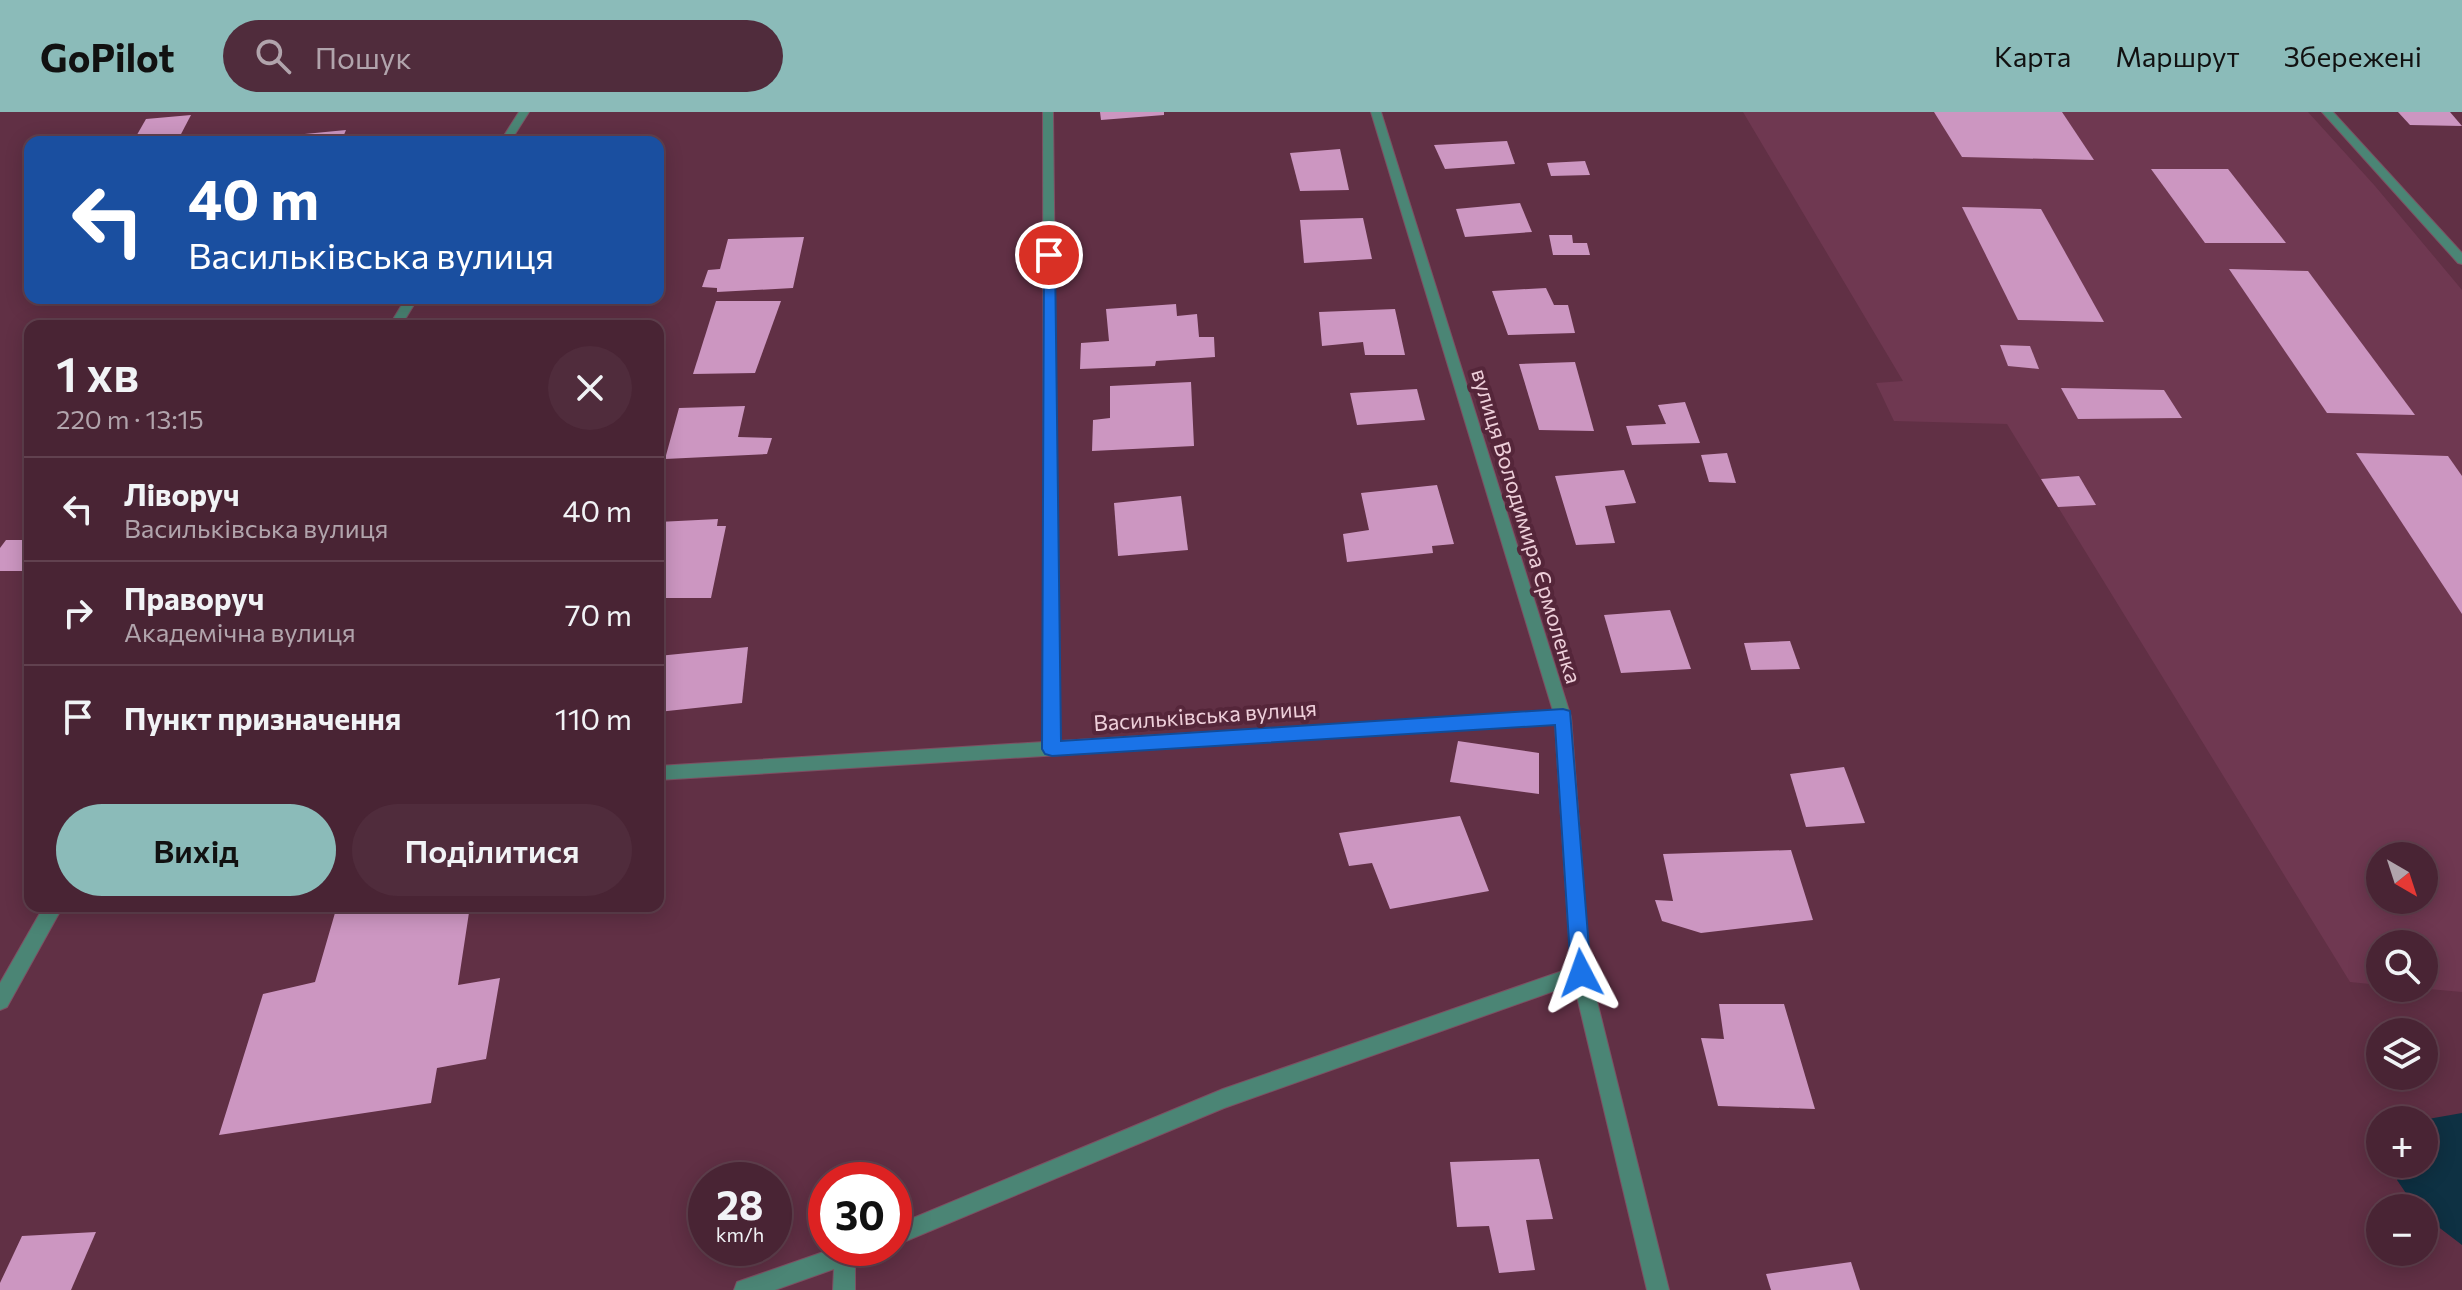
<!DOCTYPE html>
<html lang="uk">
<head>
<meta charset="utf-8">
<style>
  :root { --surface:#492434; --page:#502c3c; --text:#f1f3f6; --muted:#b1a4ac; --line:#61414f; --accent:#8bbbb9 }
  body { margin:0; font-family:Commissioner,sans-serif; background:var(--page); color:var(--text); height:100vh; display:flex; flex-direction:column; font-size:30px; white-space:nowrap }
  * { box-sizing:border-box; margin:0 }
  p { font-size:26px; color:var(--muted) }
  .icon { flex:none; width:44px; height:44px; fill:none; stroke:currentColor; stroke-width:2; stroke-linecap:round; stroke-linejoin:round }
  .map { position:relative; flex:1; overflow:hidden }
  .panel { position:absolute; left:24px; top:208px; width:640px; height:592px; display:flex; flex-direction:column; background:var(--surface); border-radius:16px; box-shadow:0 4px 20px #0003,0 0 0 2px var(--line) }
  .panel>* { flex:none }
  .banner { position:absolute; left:24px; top:24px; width:640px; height:168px; border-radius:16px; box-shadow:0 4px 20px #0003,0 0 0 2px var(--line); background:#1a4fa0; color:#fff; overflow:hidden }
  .needle { width:52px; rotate:141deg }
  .controls { position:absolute; left:2366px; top:730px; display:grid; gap:16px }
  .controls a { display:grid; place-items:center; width:72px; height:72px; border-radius:50%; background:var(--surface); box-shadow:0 4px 20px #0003,0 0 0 2px var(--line); font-size:40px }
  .speed { position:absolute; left:688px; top:1050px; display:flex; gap:16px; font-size:40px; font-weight:700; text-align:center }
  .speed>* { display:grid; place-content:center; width:104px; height:104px; border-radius:50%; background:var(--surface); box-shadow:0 4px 20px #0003,0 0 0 2px var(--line); line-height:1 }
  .speed small { font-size:20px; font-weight:400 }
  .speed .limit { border:12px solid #d22; background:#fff; color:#111 }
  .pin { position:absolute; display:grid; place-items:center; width:68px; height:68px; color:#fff; margin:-34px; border:4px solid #fff; border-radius:50%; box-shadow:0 2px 8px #0007 }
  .me { position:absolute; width:88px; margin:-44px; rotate:356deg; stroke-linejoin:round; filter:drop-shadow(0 0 6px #0008) }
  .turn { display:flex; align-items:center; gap:28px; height:168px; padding:0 32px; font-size:36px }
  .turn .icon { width:104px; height:104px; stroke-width:2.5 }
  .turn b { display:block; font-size:56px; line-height:68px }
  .round { display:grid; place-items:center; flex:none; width:84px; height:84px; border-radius:42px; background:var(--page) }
  .headline { display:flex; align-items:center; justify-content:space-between; height:136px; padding:0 32px }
  h1 { font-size:48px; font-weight:600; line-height:60px }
  .cta { display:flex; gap:16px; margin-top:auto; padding:16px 32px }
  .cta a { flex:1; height:92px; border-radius:48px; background:var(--accent); color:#111; font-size:32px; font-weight:600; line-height:92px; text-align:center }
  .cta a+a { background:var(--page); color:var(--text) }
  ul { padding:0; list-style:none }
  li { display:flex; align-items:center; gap:24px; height:104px; padding:0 32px; border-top:2px solid var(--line) }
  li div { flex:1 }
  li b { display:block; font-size:30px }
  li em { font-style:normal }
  header { display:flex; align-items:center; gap:48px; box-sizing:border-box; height:112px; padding:0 40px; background:var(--accent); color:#111 }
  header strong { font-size:38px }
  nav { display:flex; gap:44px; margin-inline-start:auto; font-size:28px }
  .search { width:560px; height:72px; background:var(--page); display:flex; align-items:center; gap:20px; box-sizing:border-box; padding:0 28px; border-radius:44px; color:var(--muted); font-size:30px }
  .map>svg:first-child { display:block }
</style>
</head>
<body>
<header>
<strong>GoPilot</strong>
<div class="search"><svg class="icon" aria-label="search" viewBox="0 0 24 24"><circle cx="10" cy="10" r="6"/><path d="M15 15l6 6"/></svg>Пошук</div>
<nav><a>Карта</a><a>Маршрут</a><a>Збережені</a></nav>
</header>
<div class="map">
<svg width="2462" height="1178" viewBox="0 0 2462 1178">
  <rect width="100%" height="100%" fill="#613045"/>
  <path fill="#6f3851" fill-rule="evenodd" d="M1743 0H2308L2375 74 2462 178V880L2418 876H2424V832H2380V873L2350 870 2007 312 1894 309 1876 271 1903 269ZM2380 744H2424V788H2380Z"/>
  <path fill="#0e3143" d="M2462 1001V1133L2424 1104V1096H2416L2397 1068 2405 1052H2424V1014L2428 1007Z"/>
  <g fill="#cc96c1">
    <path d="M1100 0H1164V3L1101 8Z"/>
    <path d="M1934 0H2062L2094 48 1962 45Z"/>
    <path d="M2398 0H2450L2462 14 2410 13Z"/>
    <path d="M191 3 180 24 134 28 146 7Z"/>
    <path d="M346 18 341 30H281L284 24Z"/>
    <path d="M1507 29 1515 52 1445 57 1434 33Z"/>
    <path d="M1340 37 1349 78 1300 79 1290 41Z"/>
    <path d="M1585 49 1590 63 1551 64 1547 51Z"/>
    <path d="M2151 57H2228L2286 131H2205Z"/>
    <path d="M1520 91 1532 120 1465 125 1456 97Z"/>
    <path d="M1962 95 2041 97 2104 210 2018 208Z"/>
    <path d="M1363 106 1372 147 1304 151 1300 108Z"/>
    <path d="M1549 123H1572L1573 131H1587L1590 143H1553Z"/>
    <path d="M804 125 793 176 717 180V176L702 175 708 158 720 157 728 127Z"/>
    <path d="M2229 157 2308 159 2415 303 2327 301Z"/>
    <path d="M1546 176 1554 193H1568L1575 221 1508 223 1492 179Z"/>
    <path d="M716 189H781L755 261 693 262Z"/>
    <path d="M1176 192 1177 204 1197 202 1199 225H1214L1215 245 1156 249 1155 254 1080 257 1081 231 1109 229 1106 197Z"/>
    <path d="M1395 197 1405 243H1365L1363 230 1322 234 1319 200Z"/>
    <path d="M2000 233 2030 234 2039 257 2008 254Z"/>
    <path d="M1575 250 1594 319 1539 318 1519 252Z"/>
    <path d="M1191 270 1194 334 1092 339 1093 308 1110 306V274Z"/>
    <path d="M2061 276 2164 278 2182 306 2078 307Z"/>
    <path d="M1417 277 1425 308 1357 313 1350 281Z"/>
    <path d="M1685 290 1700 331 1632 333 1626 314 1666 312 1658 293Z"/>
    <path d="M745 294 738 325 772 326 767 342 665 347 679 296Z"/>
    <path d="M1727 341 1736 371 1709 370 1701 343Z"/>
    <path d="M2356 341 2448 344 2462 364V502Z"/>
    <path d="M1624 358 1636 391 1605 394 1615 431 1576 433 1555 364Z"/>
    <path d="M2079 364 2096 393 2058 395 2041 367Z"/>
    <path d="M1437 373 1454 432 1432 434 1433 441 1347 450 1343 422 1369 418 1361 381Z"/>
    <path d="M1181 384 1188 438 1118 444 1114 391Z"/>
    <path d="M718 407 717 414H726L711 486H658V410Z"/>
    <path d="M6 428H30V449L22 459H0V436Z"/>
    <path d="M1670 498 1691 557 1621 561 1604 503Z"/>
    <path d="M1790 529 1800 557 1751 558 1744 531Z"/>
    <path d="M748 535 742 591 658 600V544Z"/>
    <path d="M1458 629 1539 641V682L1450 670Z"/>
    <path d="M1844 655 1865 711 1806 715 1790 662Z"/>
    <path d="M1460 704 1489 779 1390 797 1372 751 1349 754 1339 721Z"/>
    <path d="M1791 738 1813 808 1701 821 1662 809 1655 788 1673 789 1663 742Z"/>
    <path d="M337 794H470L458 873 500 866 486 947 437 956 431 991 219 1023 263 882 315 870Z"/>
    <path d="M1719 892H1784L1815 997 1718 994 1701 926 1724 927Z"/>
    <path d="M1539 1047 1553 1107 1526 1108 1535 1158 1499 1161 1489 1114 1457 1115 1450 1050Z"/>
    <path d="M96 1120 71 1178H0V1171L22 1124Z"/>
    <path d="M1851 1150 1860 1178H1771L1766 1162Z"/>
  </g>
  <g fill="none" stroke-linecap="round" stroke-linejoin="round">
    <defs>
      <g id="minor">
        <path d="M1043 0H1053L1060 629 1553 599 1371 0H1381L1571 605 1590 861 1669 1178H1647L1574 872 1224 996 894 1134V1114L1223 977 1571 856 1555 612 658 668V654L1044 630Z"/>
        <path d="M2322 0H2333L2462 141V152L2458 151Z"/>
        <path d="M835 1136H875L872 1143 855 1150V1178H833L834 1157 775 1178H734L737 1170Z"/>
      </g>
      <g id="tertiary">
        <path d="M519 0H529L510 30H500Z"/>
        <path d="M406 186H418L401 214H389Z"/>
        <path d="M44 794H63L7 895 0 898V871Z"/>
      </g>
    </defs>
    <use href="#minor" stroke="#7d5063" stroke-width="2"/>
    <use href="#tertiary" stroke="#7d5063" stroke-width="2"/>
    <use href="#minor" fill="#4b8575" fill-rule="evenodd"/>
    <use href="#tertiary" fill="#4b8575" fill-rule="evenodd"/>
  </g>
  <path fill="#1a73e8" stroke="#114b97" stroke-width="2" d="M1044 140 1055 143 1061 629 1563 597 1570 599 1591 861 1588 867 1581 870 1574 867 1571 861 1555 613 1052 644 1045 642 1042 637Z"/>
  <g text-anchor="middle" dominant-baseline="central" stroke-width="8" stroke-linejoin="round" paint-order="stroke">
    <g font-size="22" fill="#eecfda" stroke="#55263a">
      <text transform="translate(1527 414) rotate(73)">вулиця Володимира Єрмоленка</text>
      <text transform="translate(1205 603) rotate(-4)">Васильківська вулиця</text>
    </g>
  </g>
</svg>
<div class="controls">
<a><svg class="needle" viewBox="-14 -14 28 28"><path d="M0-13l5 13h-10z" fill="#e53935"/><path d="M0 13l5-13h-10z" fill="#b1a4ac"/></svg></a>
<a><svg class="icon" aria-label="search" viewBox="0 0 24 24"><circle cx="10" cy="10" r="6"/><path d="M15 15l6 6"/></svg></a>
<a><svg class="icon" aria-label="layers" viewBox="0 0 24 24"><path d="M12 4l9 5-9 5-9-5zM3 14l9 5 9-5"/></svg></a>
<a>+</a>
<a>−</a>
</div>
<div class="speed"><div>28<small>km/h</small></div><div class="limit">30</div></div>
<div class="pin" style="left:1049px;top:143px;background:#d93025"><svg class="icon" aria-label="arrive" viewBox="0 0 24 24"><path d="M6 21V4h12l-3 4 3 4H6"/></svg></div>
<svg class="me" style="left:1581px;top:861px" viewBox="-20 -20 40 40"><path d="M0-17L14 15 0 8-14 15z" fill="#1a73e8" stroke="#fff" stroke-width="4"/></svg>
<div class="banner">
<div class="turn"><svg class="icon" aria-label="left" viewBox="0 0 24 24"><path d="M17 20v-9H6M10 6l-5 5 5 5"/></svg><div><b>40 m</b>Васильківська вулиця</div></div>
</div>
<section class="panel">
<div class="headline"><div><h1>1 хв</h1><p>220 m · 13:15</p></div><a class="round"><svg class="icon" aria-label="close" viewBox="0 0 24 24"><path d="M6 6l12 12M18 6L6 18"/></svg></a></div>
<ul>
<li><svg class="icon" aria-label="left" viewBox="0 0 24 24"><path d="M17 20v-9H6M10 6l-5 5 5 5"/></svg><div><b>Ліворуч</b><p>Васильківська вулиця</p></div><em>40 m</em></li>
<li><svg class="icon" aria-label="right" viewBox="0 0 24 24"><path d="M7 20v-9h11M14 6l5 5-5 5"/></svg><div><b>Праворуч</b><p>Академічна вулиця</p></div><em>70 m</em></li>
<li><svg class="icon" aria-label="arrive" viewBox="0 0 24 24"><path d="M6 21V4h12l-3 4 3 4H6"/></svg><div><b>Пункт призначення</b></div><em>110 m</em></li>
</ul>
<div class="cta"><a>Вихід</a><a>Поділитися</a></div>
</section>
</div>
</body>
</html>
